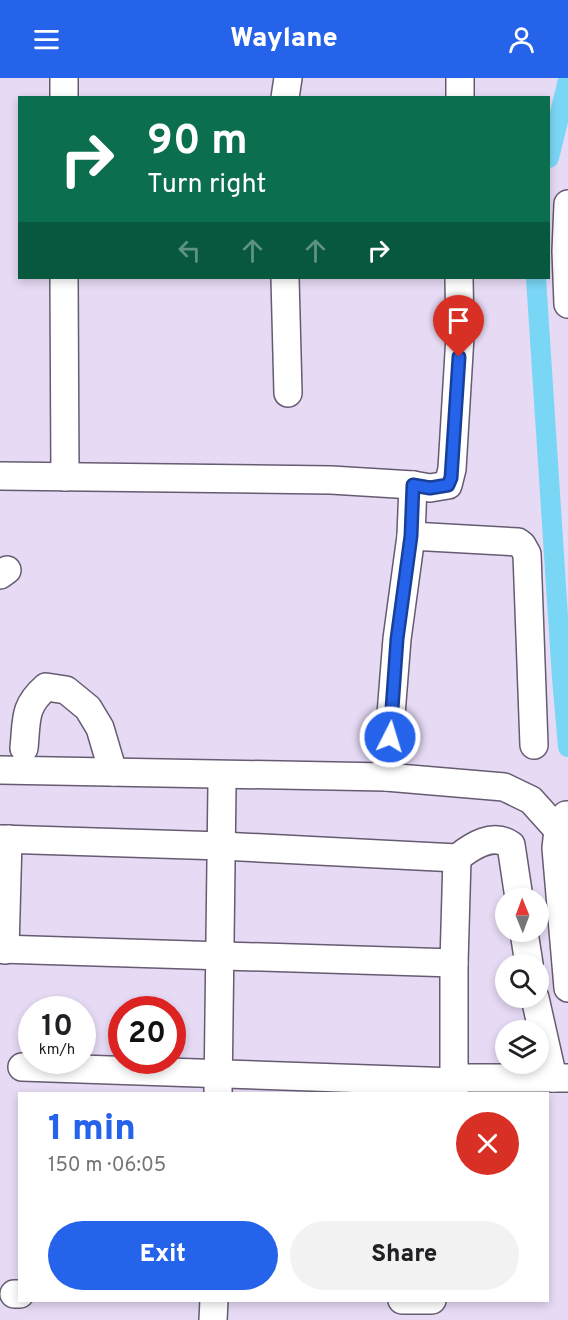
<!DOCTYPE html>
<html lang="en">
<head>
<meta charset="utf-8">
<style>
  :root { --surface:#fff; --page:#f2f2f2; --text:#202124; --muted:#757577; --accent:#2563eb }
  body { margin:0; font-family:Overpass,sans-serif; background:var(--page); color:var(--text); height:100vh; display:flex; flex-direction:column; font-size:22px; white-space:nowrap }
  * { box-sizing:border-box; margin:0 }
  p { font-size:20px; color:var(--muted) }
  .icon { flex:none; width:33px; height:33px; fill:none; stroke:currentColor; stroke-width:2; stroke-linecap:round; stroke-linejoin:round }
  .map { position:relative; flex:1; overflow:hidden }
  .details { position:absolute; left:18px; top:1014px; width:531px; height:210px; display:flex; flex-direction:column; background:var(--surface); border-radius:0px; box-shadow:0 3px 9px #0003 }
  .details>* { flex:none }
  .banner { position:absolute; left:18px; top:18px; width:532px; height:183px; border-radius:0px; box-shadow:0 3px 9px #0003; background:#0b6e4f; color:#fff; overflow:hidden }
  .needle { width:39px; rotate:359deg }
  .fabs { position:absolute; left:495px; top:810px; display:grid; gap:12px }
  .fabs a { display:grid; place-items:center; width:54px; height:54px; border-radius:50%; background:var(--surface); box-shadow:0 3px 9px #0003; font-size:30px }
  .speed { position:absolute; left:18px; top:918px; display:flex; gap:12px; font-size:30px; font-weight:700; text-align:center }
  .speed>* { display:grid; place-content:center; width:78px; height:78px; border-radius:50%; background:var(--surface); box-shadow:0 3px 9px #0003; line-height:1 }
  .speed small { font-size:15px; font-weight:400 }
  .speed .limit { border:9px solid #d22; background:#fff; color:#111 }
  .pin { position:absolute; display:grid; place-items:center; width:51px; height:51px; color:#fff; margin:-62px -26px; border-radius:50% 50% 50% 0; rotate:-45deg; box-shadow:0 0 6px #0007 }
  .pin .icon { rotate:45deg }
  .me { position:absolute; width:66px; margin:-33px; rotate:5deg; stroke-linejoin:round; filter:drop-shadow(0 0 4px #0008) }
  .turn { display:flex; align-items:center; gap:21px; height:126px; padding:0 30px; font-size:27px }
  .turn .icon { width:78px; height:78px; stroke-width:2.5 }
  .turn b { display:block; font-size:42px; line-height:51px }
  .lanes { display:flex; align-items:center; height:57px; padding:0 30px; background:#0003; justify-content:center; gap:30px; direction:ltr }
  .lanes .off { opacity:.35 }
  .round { display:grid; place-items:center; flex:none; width:63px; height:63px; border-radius:32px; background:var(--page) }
  .overview { display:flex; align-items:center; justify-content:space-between; height:102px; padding:0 30px }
  h1 { font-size:36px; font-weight:800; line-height:45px; color:var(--accent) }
  .action { display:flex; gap:12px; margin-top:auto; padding:12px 30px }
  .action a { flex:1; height:69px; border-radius:36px; background:var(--accent); color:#fff; font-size:24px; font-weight:800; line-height:69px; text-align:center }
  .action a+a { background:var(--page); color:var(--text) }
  header { display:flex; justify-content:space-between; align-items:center; height:78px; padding:0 30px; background:var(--accent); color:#fff; font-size:27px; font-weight:800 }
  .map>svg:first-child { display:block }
</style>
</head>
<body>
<header><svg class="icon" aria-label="menu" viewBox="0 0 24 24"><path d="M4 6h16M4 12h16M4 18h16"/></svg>Waylane<svg class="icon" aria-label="person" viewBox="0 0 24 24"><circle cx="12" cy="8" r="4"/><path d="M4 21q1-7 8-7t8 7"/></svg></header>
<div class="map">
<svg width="568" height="1242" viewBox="0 0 568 1242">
  <rect width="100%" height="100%" fill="#e6daf4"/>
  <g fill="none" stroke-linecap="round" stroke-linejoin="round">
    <g stroke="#7ad6f5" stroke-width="20">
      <path d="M549 80 568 2"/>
      <path d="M536 200 562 600 568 669"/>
    </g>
    <defs>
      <g id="minor">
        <path d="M64 0V20"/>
        <path d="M285 20 288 0"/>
        <path d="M460 20V0"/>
        <path d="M568 126 566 173 568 226"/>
        <path d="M64 200 65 399"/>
        <path d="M285 200 288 315"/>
        <path d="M0 398 331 402 413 407 430 410 448 407 452 391 460 258 459 200"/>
        <path d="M413 407 411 458 397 561 386 699 504 709 531 722 558 752"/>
        <path d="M411 458 518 464 522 467 527 476 534 667"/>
        <path d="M0 497 7 492"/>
        <path d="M24 670C27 642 23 629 46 609L66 612 88 630 100 650 113 694"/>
        <path d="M0 692 386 699"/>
        <path d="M566 737 558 752 556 770 568 910"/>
        <path d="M0 761 222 768 457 780C472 768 493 754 511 767L519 820"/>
        <path d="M524 854 529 886"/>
        <path d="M0 871 454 885"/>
        <path d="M5 872 8 761"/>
        <path d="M535 920 553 1000"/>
        <path d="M22 989 455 1004"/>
        <path d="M455 1000H568"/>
        <path d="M218 1016 222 707"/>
        <path d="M454 1016V885L457 780"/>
        <path d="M14 1216H20"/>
        <path d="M402 1222H432"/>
        <path d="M213 1242 214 1222"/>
      </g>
    </defs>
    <use href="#minor" stroke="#665b71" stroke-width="30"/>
    <use href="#minor" stroke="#fff" stroke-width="27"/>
  </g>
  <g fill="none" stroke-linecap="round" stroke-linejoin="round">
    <defs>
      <path id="route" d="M390 659 397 561 411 458 413 407 430 410 448 407 451 400 459 279"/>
    </defs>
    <use href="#route" stroke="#184099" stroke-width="15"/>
    <use href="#route" stroke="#2563eb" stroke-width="10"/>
  </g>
</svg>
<div class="fabs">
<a><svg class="needle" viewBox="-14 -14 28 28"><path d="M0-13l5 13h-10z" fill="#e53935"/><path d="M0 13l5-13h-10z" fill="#757577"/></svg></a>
<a><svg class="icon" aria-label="search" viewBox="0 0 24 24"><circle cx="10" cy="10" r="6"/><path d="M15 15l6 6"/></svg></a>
<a><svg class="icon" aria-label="layers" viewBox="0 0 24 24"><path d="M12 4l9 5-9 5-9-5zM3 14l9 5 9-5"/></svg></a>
</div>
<div class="speed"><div>10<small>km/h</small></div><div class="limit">20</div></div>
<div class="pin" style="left:459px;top:279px;background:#d93025"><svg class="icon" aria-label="arrive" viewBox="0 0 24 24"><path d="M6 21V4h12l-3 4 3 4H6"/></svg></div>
<svg class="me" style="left:390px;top:659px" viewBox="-20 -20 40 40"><circle r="17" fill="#2563eb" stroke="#fff" stroke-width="3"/><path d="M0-11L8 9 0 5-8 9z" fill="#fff"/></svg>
<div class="banner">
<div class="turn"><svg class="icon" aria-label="right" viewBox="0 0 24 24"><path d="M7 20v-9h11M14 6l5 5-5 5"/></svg><div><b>90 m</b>Turn right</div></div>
<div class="lanes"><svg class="icon off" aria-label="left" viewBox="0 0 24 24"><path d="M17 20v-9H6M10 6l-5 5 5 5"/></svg><svg class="icon off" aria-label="ahead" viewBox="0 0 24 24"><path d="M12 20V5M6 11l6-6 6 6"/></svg><svg class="icon off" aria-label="ahead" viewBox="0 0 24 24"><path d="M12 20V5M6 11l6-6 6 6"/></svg><svg class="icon" aria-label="right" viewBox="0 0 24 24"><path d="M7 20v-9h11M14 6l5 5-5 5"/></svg></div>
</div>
<section class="details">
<div class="overview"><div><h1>1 min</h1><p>150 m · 06:05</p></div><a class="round" style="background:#d93025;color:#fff"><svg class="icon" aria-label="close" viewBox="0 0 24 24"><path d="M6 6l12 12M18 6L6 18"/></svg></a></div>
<div class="action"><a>Exit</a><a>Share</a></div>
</section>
</div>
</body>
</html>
